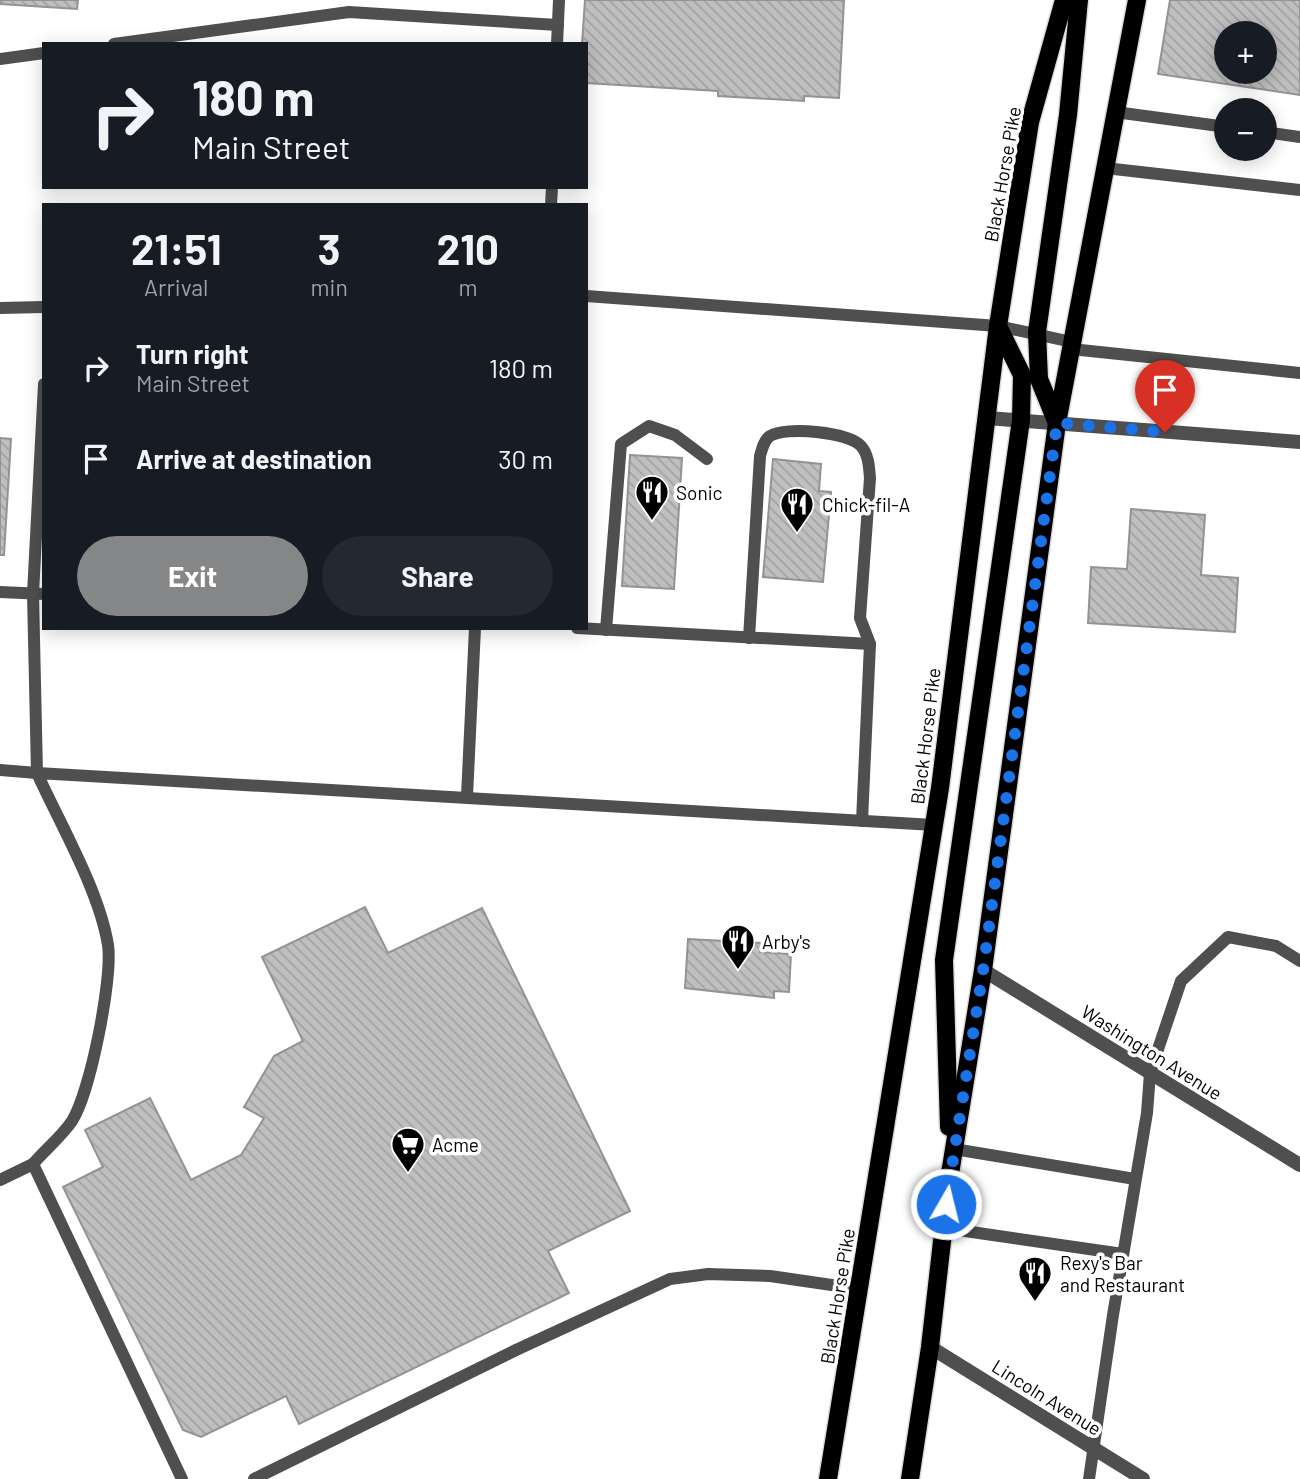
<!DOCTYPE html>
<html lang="en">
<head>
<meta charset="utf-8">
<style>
  :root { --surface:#171b24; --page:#242831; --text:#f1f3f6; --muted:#9ea1a6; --accent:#858687 }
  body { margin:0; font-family:Barlow,sans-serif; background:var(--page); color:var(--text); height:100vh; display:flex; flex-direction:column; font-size:26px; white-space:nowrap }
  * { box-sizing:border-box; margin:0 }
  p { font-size:23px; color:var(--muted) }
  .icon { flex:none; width:38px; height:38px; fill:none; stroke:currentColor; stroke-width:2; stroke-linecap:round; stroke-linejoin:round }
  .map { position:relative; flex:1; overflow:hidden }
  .panel { position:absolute; left:42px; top:203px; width:546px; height:427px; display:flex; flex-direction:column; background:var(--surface); border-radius:0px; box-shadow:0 4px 18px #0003 }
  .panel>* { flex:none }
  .top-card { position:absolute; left:42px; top:42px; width:546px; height:147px; border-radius:0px; box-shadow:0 4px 18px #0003; background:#171b24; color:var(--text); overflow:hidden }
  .controls { position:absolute; left:1214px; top:21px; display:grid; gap:14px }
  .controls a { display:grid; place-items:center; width:63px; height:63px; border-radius:50%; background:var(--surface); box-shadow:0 4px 18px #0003; font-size:35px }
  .pin { position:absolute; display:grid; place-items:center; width:60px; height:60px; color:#fff; margin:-72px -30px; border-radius:50% 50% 50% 0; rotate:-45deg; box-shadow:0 0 7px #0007 }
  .pin .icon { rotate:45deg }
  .me { position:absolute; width:77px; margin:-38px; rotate:8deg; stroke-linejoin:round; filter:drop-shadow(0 0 5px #0008) }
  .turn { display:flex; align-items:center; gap:24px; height:147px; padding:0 35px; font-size:32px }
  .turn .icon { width:91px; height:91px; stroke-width:2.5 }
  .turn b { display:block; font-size:49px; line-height:60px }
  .eta { display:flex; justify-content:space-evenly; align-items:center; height:119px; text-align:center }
  .eta b { font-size:42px; font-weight:700; line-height:49px }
  .action { display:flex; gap:14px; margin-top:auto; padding:14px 35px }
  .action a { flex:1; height:80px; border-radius:42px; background:var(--accent); color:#fff; font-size:28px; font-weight:700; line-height:80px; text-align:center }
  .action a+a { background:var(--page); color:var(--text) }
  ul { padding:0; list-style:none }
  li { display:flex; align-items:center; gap:21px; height:91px; padding:0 35px }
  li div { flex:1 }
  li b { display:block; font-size:26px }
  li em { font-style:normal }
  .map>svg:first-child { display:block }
</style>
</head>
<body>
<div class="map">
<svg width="1300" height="1479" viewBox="0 0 1300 1479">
  <defs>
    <pattern id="building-back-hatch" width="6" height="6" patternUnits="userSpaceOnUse" patternTransform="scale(1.75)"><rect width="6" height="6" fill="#bfbfbf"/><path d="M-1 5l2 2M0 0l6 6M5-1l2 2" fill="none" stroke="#a2a2a2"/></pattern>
  </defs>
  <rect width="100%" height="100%" fill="#fff"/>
  <g fill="url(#building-back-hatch)" stroke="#939393" stroke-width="2" fill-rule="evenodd">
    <path d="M0 0H78L77 9 0 4Z"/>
    <path d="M585 0H844L839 98 804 96V101L718 96V91L586 83V44H582Z"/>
    <path d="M1170 0H1300V95L1158 74ZM1227 33H1265V72H1227Z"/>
    <path d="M0 438 11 439 4 555H0Z"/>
    <path d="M630 455 682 458 674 589 622 586Z"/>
    <path d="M773 459 821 464 819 491 831 492 823 582 763 577Z"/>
    <path d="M1131 509 1205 515 1201 575 1238 578 1235 632 1088 623 1091 567 1127 569Z"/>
    <path d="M365 907 388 953 482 908 630 1211 548 1251 569 1293 299 1424 286 1396 201 1437 183 1430 63 1187 103 1167 85 1130 150 1098 191 1180 241 1155 264 1118 244 1107 274 1056 303 1041 262 957Z"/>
    <path d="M688 939 761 943 760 952 791 954 789 992 774 991V998L685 988Z"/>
  </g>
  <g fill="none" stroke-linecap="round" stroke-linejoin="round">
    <defs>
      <g id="primary">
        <path d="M1057 423 1039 379 1037 332 1068 115 1079 0"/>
        <path d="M949 1127 944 960 1021 420 1022 375 998 326"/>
        <path d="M828 1479 940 788 998 326 1030 122 1064 0"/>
        <path d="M910 1479 930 1347 949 1180 983 970 1057 423 1137 0"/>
      </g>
    </defs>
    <use href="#primary" stroke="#dbdbdb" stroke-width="21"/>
    <g stroke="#4f4f4f" stroke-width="12">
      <path d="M114 44 349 12 558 25"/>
      <path d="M557 44 559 0"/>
      <path d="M0 59 44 53"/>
      <path d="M1115 112 1227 127"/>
      <path d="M1265 132 1300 137"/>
      <path d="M1105 168 1300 190"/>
      <path d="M551 205 552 187"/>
      <path d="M586 296 998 326 1072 342"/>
      <path d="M0 308 44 307"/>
      <path d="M1071 349 1300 373"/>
      <path d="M0 592 44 594"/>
      <path d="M577 628 870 644 862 821"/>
      <path d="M606 630 621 444 649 426 675 435 707 459"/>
      <path d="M749 638 760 456C762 449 764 440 770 436 786 426 848 432 861 446 869 455 869 468 870 478L860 618 870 644"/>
      <path d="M0 770 37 773 33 594 44 384"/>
      <path d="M467 796 475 628"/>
      <path d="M954 1149 1135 1179"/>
      <path d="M0 1180 33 1164"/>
      <path d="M944 1228 1123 1254"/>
      <path d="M182 1479 33 1164C45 1150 62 1136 72 1121 90 1093 113 978 108 945 99 890 60 824 37 773L934 825"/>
      <path d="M254 1479 516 1350 670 1279 708 1274 770 1276 859 1289"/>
      <path d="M1089 1479 1113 1315 1147 1113 1150 1073 1181 981 1228 937 1276 946 1300 961"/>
    </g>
    <g stroke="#4f4f4f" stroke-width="14">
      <path d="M987 418 1300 442"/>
      <path d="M983 970 1300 1165"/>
      <path d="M930 1347 1143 1479"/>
    </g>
    <use href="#primary" stroke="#000" stroke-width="18"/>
  </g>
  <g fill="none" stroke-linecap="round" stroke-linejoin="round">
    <path stroke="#1a73e8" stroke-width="12" stroke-dasharray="0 21.6" d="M946 1204 983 971 1057 423 1165 432"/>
  </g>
  <defs>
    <symbol id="restaurant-pin" viewBox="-11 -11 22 30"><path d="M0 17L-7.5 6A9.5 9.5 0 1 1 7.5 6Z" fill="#000" stroke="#fff"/><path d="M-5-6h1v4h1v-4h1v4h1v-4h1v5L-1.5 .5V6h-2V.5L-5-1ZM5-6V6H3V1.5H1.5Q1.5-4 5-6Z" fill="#fff"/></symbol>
    <symbol id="supermarket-pin" viewBox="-11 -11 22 30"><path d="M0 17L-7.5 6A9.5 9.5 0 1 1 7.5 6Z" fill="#000" stroke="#fff"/><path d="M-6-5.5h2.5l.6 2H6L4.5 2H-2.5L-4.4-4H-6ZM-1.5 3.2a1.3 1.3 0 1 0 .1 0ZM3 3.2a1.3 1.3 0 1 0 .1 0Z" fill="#fff"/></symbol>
  </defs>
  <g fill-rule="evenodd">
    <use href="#restaurant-pin" x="633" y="473" width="38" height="52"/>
    <use href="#restaurant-pin" x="778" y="485" width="38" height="52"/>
    <use href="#restaurant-pin" x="719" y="922" width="38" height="52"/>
    <use href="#supermarket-pin" x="389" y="1125" width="38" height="52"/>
    <use href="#restaurant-pin" x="1016" y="1254" width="38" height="52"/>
  </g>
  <g text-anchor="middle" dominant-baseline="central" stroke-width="7" stroke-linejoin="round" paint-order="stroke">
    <g font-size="19" fill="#000" stroke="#fff">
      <text transform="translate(1002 174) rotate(-80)">Black Horse Pike</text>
      <text transform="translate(925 736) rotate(-83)">Black Horse Pike</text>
      <text transform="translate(1152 1052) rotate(32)">Washington Avenue</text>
      <text transform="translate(837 1296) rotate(-81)">Black Horse Pike</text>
      <text transform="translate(1047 1397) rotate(32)">Lincoln Avenue</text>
    </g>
    <g font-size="19" fill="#000" stroke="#fff" text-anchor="start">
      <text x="676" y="492">Sonic</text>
      <text x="822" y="504">Chick-fil-A</text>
      <text x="762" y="941">Arby's</text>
      <text x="432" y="1144">Acme</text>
      <text x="1060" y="1262">Rexy's Bar<tspan x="1060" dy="22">and Restaurant</tspan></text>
    </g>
  </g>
</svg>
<div class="controls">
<a>+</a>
<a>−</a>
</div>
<div class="pin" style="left:1165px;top:432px;background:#d93025"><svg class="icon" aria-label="arrive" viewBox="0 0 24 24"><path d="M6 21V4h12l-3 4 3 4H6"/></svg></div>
<svg class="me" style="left:946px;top:1204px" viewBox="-20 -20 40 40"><circle r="17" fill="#1a73e8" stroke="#fff" stroke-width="3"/><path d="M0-11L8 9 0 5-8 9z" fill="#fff"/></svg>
<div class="top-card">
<div class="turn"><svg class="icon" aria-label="right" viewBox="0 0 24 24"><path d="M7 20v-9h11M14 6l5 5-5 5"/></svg><div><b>180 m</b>Main Street</div></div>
</div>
<section class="panel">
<div class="eta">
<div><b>21:51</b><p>Arrival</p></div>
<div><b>3</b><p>min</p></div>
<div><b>210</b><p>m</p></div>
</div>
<ul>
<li><svg class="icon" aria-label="right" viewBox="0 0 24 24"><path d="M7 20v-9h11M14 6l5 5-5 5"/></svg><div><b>Turn right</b><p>Main Street</p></div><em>180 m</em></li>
<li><svg class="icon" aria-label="arrive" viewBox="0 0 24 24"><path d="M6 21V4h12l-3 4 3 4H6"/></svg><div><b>Arrive at destination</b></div><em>30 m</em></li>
</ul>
<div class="action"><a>Exit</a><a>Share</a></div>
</section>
</div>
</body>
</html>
